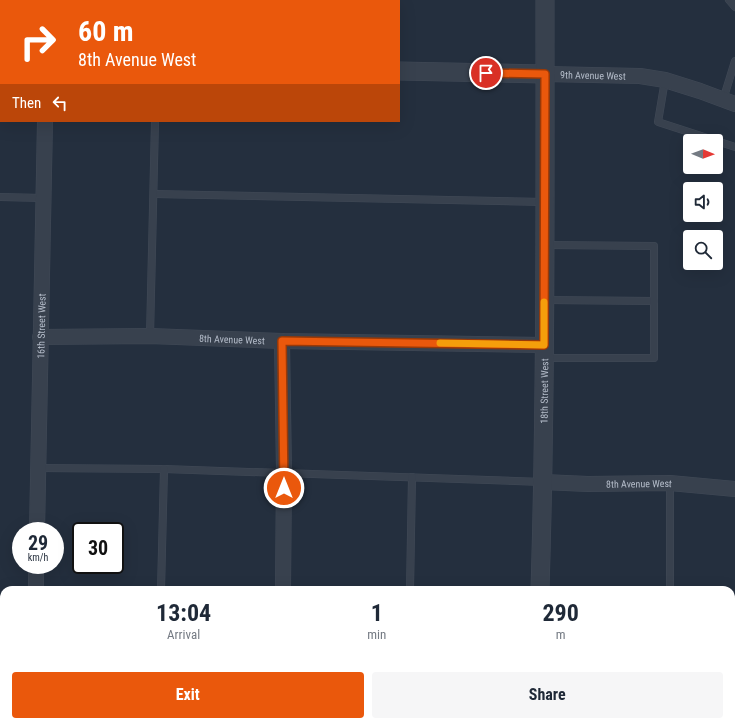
<!DOCTYPE html>
<html lang="en">
<head>
<meta charset="utf-8">
<style>
  :root { --surface:#fff; --page:#f6f6f7; --text:#1f2937; --muted:#747a83; --accent:#ea580c }
  body { margin:0; font-family:"Roboto Condensed",sans-serif; background:var(--page); color:var(--text); height:100vh; display:flex; flex-direction:column; font-size:15px; white-space:nowrap }
  * { box-sizing:border-box; margin:0 }
  p { font-size:13px; color:var(--muted) }
  .icon { flex:none; width:22px; height:22px; fill:none; stroke:currentColor; stroke-width:2; stroke-linecap:round; stroke-linejoin:round }
  .map { position:relative; flex:1; overflow:hidden }
  .panel { position:absolute; left:0px; top:586px; width:735px; height:140px; display:flex; flex-direction:column; background:var(--surface); border-radius:12px 12px 0 0; box-shadow:0 4px 16px #0002 }
  .panel>* { flex:none }
  .guide { position:absolute; left:0px; top:0px; width:400px; height:122px; box-shadow:0 4px 16px #0002; background:#ea580c; color:#fff; overflow:hidden }
  .needle { width:26px; rotate:91deg }
  .tools { position:absolute; left:683px; top:134px; display:grid; gap:8px }
  .tools a { display:grid; place-items:center; width:40px; height:40px; border-radius:4px; background:var(--surface); box-shadow:0 4px 16px #0002; font-size:20px }
  .speed { position:absolute; left:12px; top:522px; display:flex; gap:8px; font-size:20px; font-weight:700; text-align:center }
  .speed>* { display:grid; place-content:center; width:52px; height:52px; border-radius:50%; background:var(--surface); box-shadow:0 4px 16px #0002; line-height:1 }
  .speed small { font-size:10px; font-weight:400 }
  .speed .limit { border:2px solid #111; border-radius:6px; background:#fff; color:#111 }
  .pin { position:absolute; display:grid; place-items:center; width:34px; height:34px; color:#fff; margin:-17px; border:2px solid #fff; border-radius:50%; box-shadow:0 1px 4px #0007 }
  .me { position:absolute; width:44px; margin:-22px; rotate:0deg; stroke-linejoin:round; filter:drop-shadow(0 0 3px #0008) }
  .turn { display:flex; align-items:center; gap:14px; height:84px; padding:0 12px; font-size:18px }
  .turn .icon { width:52px; height:52px; stroke-width:2.5 }
  .turn b { display:block; font-size:28px; line-height:34px }
  .then { display:flex; align-items:center; height:38px; padding:0 12px; background:#0003; gap:8px; font-size:15px }
  .eta { display:flex; justify-content:space-evenly; align-items:center; height:68px; text-align:center }
  .eta b { font-size:24px; font-weight:700; line-height:28px }
  .cta { display:flex; gap:8px; margin-top:auto; padding:8px 12px }
  .cta a { flex:1; height:46px; border-radius:4px; background:var(--accent); color:#fff; font-size:16px; font-weight:700; line-height:46px; text-align:center }
  .cta a+a { background:var(--page); color:var(--text) }
  .map>svg:first-child { display:block }
</style>
</head>
<body>
<div class="map">
<svg width="735" height="726" viewBox="0 0 735 726">
  <rect width="100%" height="100%" fill="#242f3e"/>
  <g fill="none" stroke-linecap="round" stroke-linejoin="round">
    <defs>
      <g id="service">
        <path d="M230 0V1"/>
        <path d="M729 0 735 7"/>
        <path d="M665 80 658 122 735 147"/>
        <path d="M723 100 735 61"/>
        <path d="M154 194 544 202"/>
        <path d="M0 197 43 198"/>
        <path d="M545 300 654 301"/>
        <path d="M150 336 155 121"/>
        <path d="M545 358H654V246L546 245"/>
        <path d="M38 468 164 469 543 482"/>
        <path d="M161 590 164 469"/>
        <path d="M410 590 412 477"/>
        <path d="M670 590V483"/>
        <path d="M0 607H4"/>
        <path d="M157 726V722"/>
        <path d="M408 726V722"/>
        <path d="M668 726V722"/>
      </g>
      <g id="minor">
        <path d="M346 1V0"/>
        <path id="s1" d="M545 74 640 76 665 80 700 91 735 104"/>
        <path id="s2" d="M40 337 150 336 282 341 544 345"/>
        <path d="M282 341 284 473 283 590"/>
        <path id="s3" d="M543 482 588 484 670 483 735 489"/>
        <path id="s4" d="M37 531 45 121"/>
        <path d="M36 590V565"/>
        <path d="M34 726V722"/>
        <path d="M281 726V722"/>
      </g>
      <g id="tertiary">
        <path d="M0 63H1"/>
        <path d="M399 71 545 74"/>
        <path id="s5" d="M540 590C546 393 545 197 545 0"/>
        <path d="M536 726V722"/>
      </g>
    </defs>
    <use href="#service" stroke="#414a57" stroke-width="8"/>
    <use href="#minor" stroke="#414a57" stroke-width="16"/>
    <use href="#tertiary" stroke="#414a57" stroke-width="19"/>
    <use href="#service" stroke="#38414e" stroke-width="7"/>
    <use href="#minor" stroke="#38414e" stroke-width="15"/>
    <use href="#tertiary" stroke="#38414e" stroke-width="18"/>
  </g>
  <g fill="none" stroke-linecap="round" stroke-linejoin="round">
    <defs>
      <path id="route" d="M284 488 282 341 544 345 545 74 486 73"/>
    </defs>
    <use href="#route" stroke="#983908" stroke-width="10"/>
    <use href="#route" stroke="#ea580c" stroke-width="7"/>
    <path stroke="#f59e0b" stroke-width="7" d="M440 343 544 345V302"/>
  </g>
  <g text-anchor="middle" dominant-baseline="central" stroke-width="4" stroke-linejoin="round" paint-order="stroke">
    <g font-size="10" fill="#b4bcc9" stroke="#1d2633">
      <text stroke="none"><textPath href="#s1" startOffset="48">9th Avenue West</textPath></text>
      <text stroke="none"><textPath href="#s4" startOffset="205">16th Street West</textPath></text>
      <text stroke="none"><textPath href="#s2" startOffset="192">8th Avenue West</textPath></text>
      <text stroke="none"><textPath href="#s5" startOffset="199">18th Street West</textPath></text>
      <text stroke="none"><textPath href="#s3" startOffset="96">8th Avenue West</textPath></text>
    </g>
  </g>
</svg>
<div class="tools">
<a><svg class="needle" viewBox="-14 -14 28 28"><path d="M0-13l5 13h-10z" fill="#e53935"/><path d="M0 13l5-13h-10z" fill="#747a83"/></svg></a>
<a><svg class="icon" aria-label="sound" viewBox="0 0 24 24"><path d="M4 9h4l5-4v14l-5-4H4zM17 9q2 3 0 6"/></svg></a>
<a><svg class="icon" aria-label="search" viewBox="0 0 24 24"><circle cx="10" cy="10" r="6"/><path d="M15 15l6 6"/></svg></a>
</div>
<div class="speed"><div>29<small>km/h</small></div><div class="limit">30</div></div>
<div class="pin" style="left:486px;top:73px;background:#d93025"><svg class="icon" aria-label="arrive" viewBox="0 0 24 24"><path d="M6 21V4h12l-3 4 3 4H6"/></svg></div>
<svg class="me" style="left:284px;top:488px" viewBox="-20 -20 40 40"><circle r="17" fill="#ea580c" stroke="#fff" stroke-width="3"/><path d="M0-11L8 9 0 5-8 9z" fill="#fff"/></svg>
<div class="guide">
<div class="turn"><svg class="icon" aria-label="right" viewBox="0 0 24 24"><path d="M7 20v-9h11M14 6l5 5-5 5"/></svg><div><b>60 m</b>8th Avenue West</div></div>
<div class="then">Then<svg class="icon" aria-label="left" viewBox="0 0 24 24"><path d="M17 20v-9H6M10 6l-5 5 5 5"/></svg></div>
</div>
<section class="panel">
<div class="eta">
<div><b>13:04</b><p>Arrival</p></div>
<div><b>1</b><p>min</p></div>
<div><b>290</b><p>m</p></div>
</div>
<div class="cta"><a>Exit</a><a>Share</a></div>
</section>
</div>
</body>
</html>
